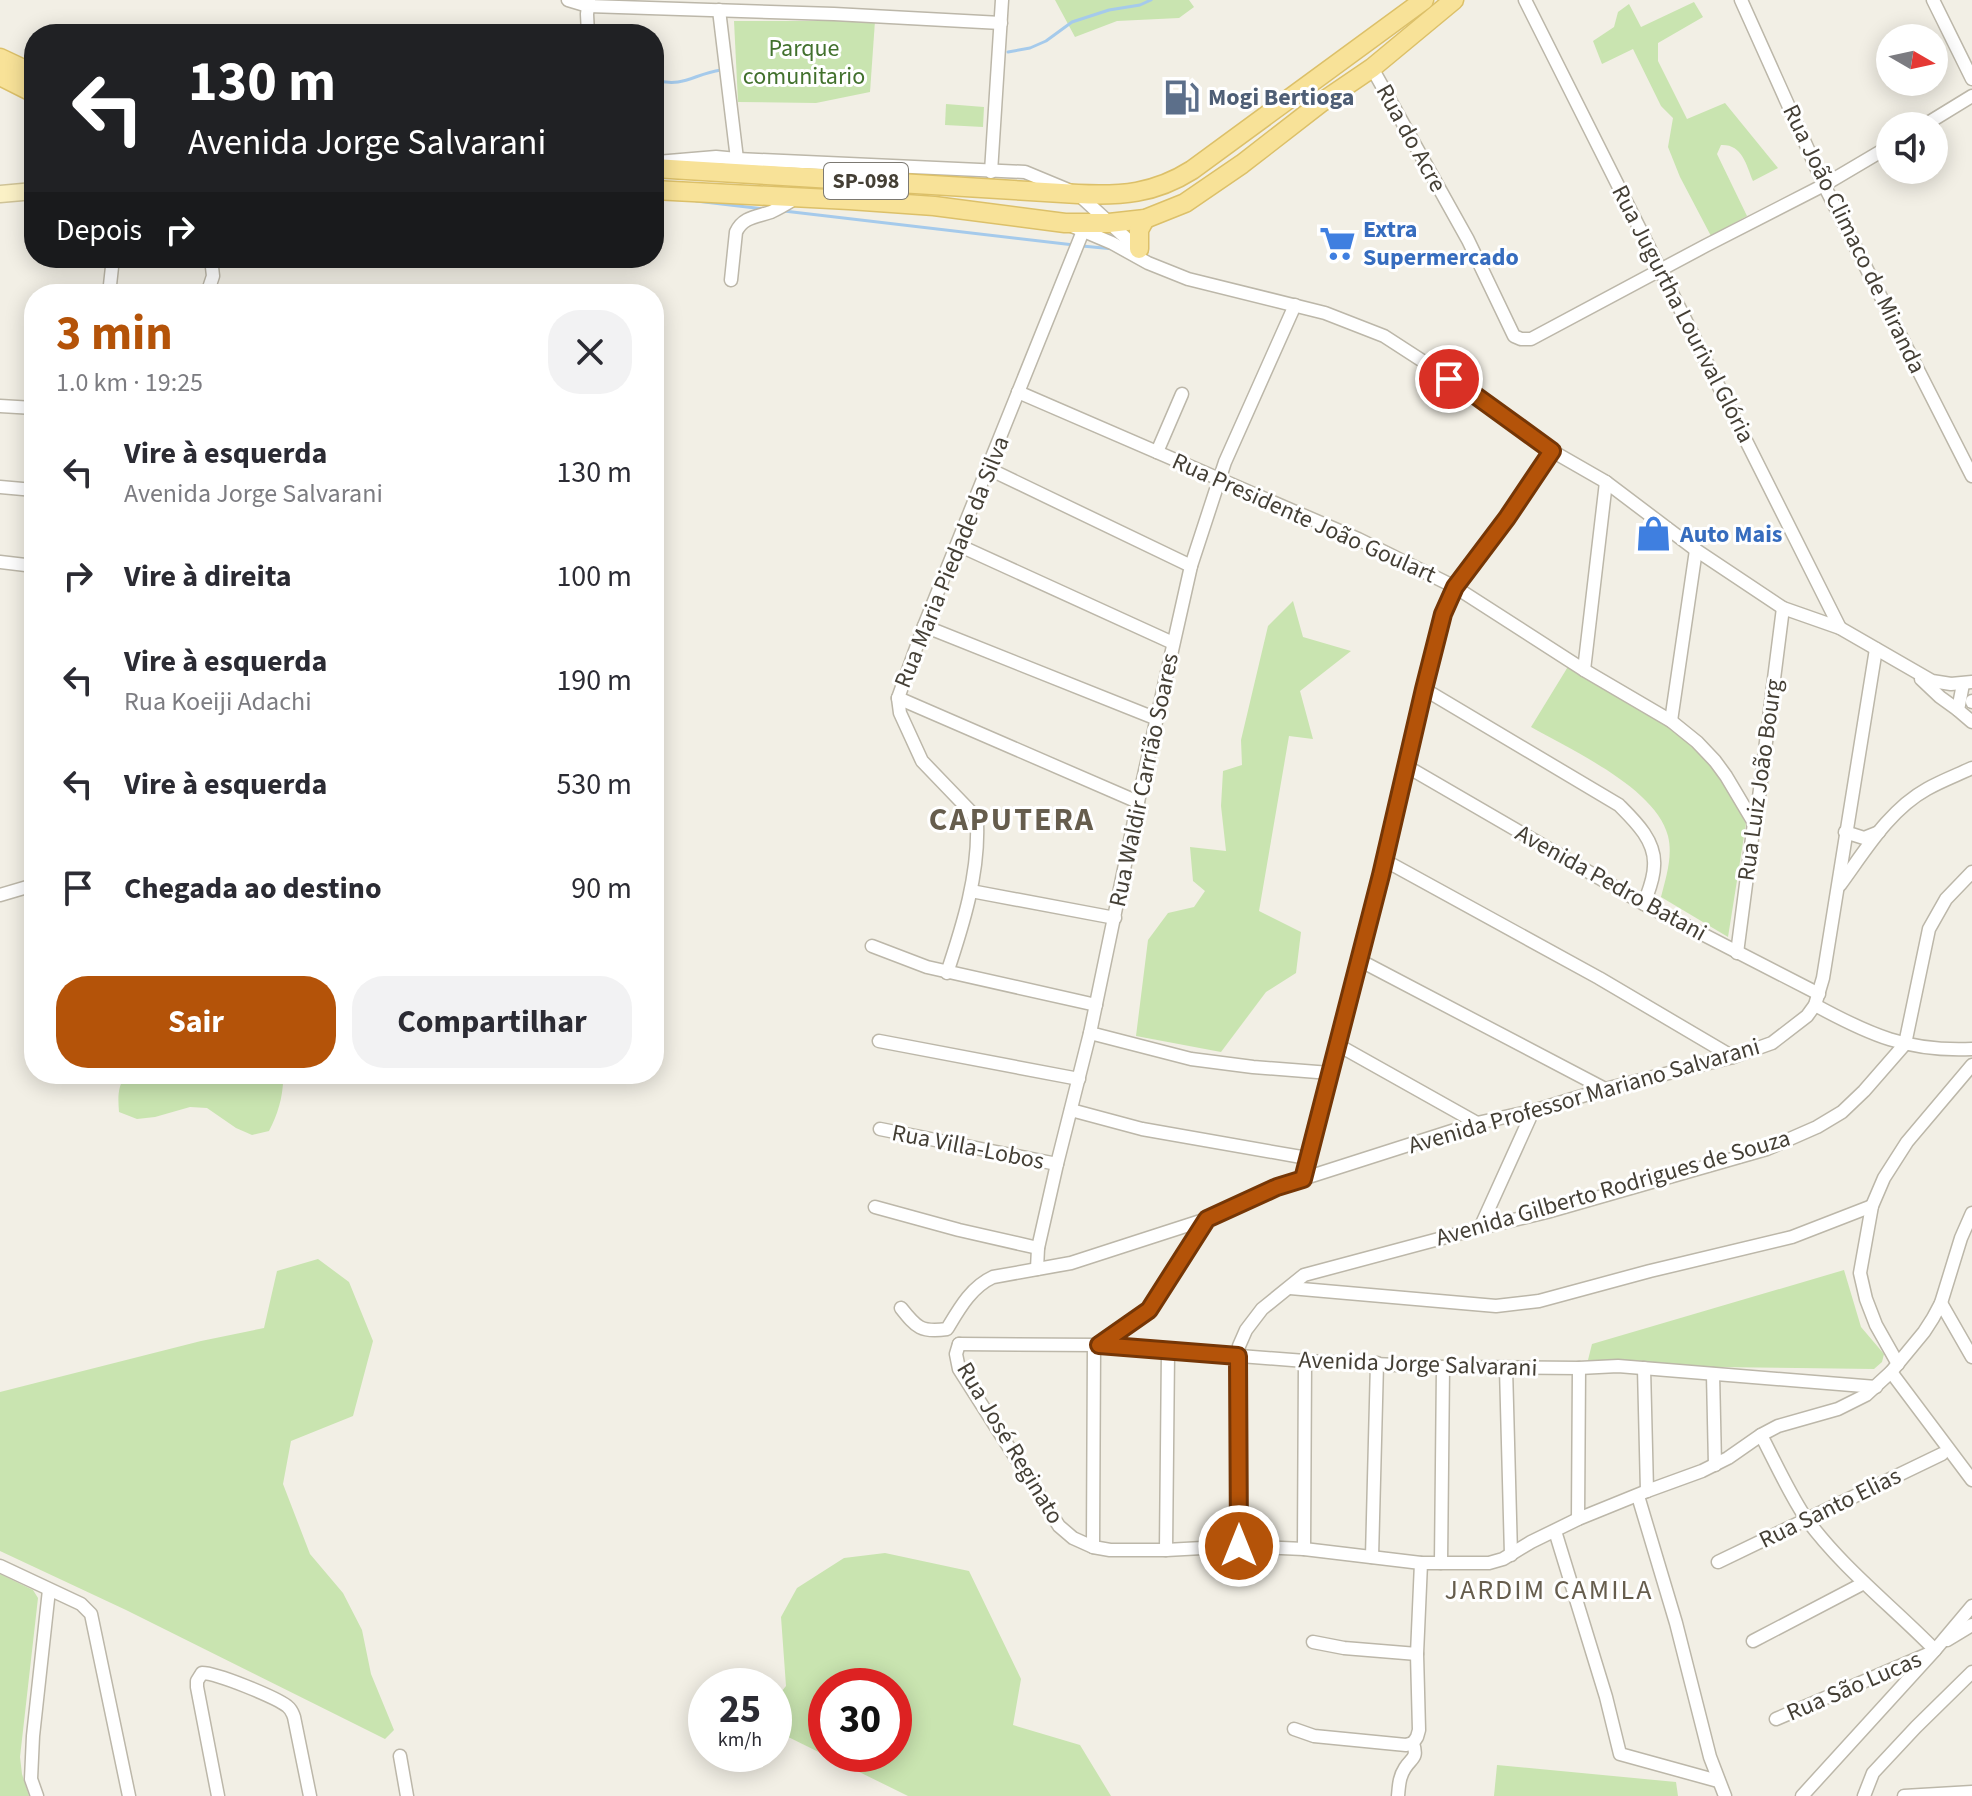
<!DOCTYPE html>
<html lang="pt">
<head>
<meta charset="utf-8">
<style>
  :root { --surface:#fff; --page:#f2f2f3; --text:#2b2b33; --muted:#7c7c81; --accent:#b45309 }
  body { margin:0; font-family:"Source Sans 3",sans-serif; background:var(--page); color:var(--text); height:100vh; display:flex; flex-direction:column; font-size:30px; white-space:nowrap }
  * { box-sizing:border-box; margin:0 }
  p { font-size:26px; color:var(--muted) }
  .icon { flex:none; width:44px; height:44px; fill:none; stroke:currentColor; stroke-width:2; stroke-linecap:round; stroke-linejoin:round }
  .map { position:relative; flex:1; overflow:hidden }
  .sheet { position:absolute; left:24px; top:284px; width:640px; height:800px; display:flex; flex-direction:column; background:var(--surface); border-radius:32px; box-shadow:0 4px 20px #0003 }
  .sheet>* { flex:none }
  .hud { position:absolute; left:24px; top:24px; width:640px; height:244px; border-radius:32px; box-shadow:0 4px 20px #0003; background:#202124; color:#fff; overflow:hidden }
  .needle { width:52px; rotate:99deg }
  .buttons { position:absolute; left:1876px; top:24px; display:grid; gap:16px }
  .buttons a { display:grid; place-items:center; width:72px; height:72px; border-radius:50%; background:var(--surface); box-shadow:0 4px 20px #0003; font-size:40px }
  .speed { position:absolute; left:688px; top:1668px; display:flex; gap:16px; font-size:40px; font-weight:700; text-align:center }
  .speed>* { display:grid; place-content:center; width:104px; height:104px; border-radius:50%; background:var(--surface); box-shadow:0 4px 20px #0003; line-height:1 }
  .speed small { font-size:20px; font-weight:400 }
  .speed .limit { border:12px solid #d22; background:#fff; color:#111 }
  .pin { position:absolute; display:grid; place-items:center; width:68px; height:68px; color:#fff; margin:-34px; border:4px solid #fff; border-radius:50%; box-shadow:0 2px 8px #0007 }
  .me { position:absolute; width:88px; margin:-44px; rotate:0deg; stroke-linejoin:round; filter:drop-shadow(0 0 6px #0008) }
  .turn { display:flex; align-items:center; gap:28px; height:168px; padding:0 32px; font-size:36px }
  .turn .icon { width:104px; height:104px; stroke-width:2.5 }
  .turn b { display:block; font-size:56px; line-height:68px }
  .then { display:flex; align-items:center; height:76px; padding:0 32px; background:#0003; gap:16px; font-size:30px }
  .round { display:grid; place-items:center; flex:none; width:84px; height:84px; border-radius:32px; background:var(--page) }
  .headline { display:flex; align-items:center; justify-content:space-between; height:136px; padding:0 32px }
  h1 { font-size:48px; font-weight:700; line-height:60px; color:var(--accent) }
  .button { display:flex; gap:16px; margin-top:auto; padding:16px 32px }
  .button a { flex:1; height:92px; border-radius:32px; background:var(--accent); color:#fff; font-size:32px; font-weight:700; line-height:92px; text-align:center }
  .button a+a { background:var(--page); color:var(--text) }
  ul { padding:0; list-style:none }
  li { display:flex; align-items:center; gap:24px; height:104px; padding:0 32px }
  li div { flex:1 }
  li b { display:block; font-size:30px }
  li em { font-style:normal }
  .map>svg:first-child { display:block }
</style>
</head>
<body>
<div class="map">
<svg width="1972" height="1796" viewBox="0 0 1972 1796">
  <rect width="100%" height="100%" fill="#f2efe5"/>
  <g fill="#c9e4b0" fill-rule="evenodd">
    <path d="M1055 0H1189L1194 7 1179 18 1117 21 1075 37Z"/>
    <path d="M1694 2 1703 17 1658 43V61L1687 119 1725 103 1778 168 1753 181C1746 164 1742 144 1721 145L1717 154 1747 216 1711 236 1680 177 1668 147 1673 118 1661 106 1633 49 1602 64 1593 41 1614 27 1618 12 1629 4 1641 27Z"/>
    <path d="M734 21H875L870 92 816 103 738 102Z"/>
    <path d="M946 104 984 107 983 127 945 125Z"/>
    <path d="M1293 601 1303 637 1351 651 1300 691 1313 739 1289 736 1259 911 1301 932 1296 973 1266 992 1221 1052 1136 1036 1148 940 1168 913 1194 907 1205 891 1193 881 1190 847 1226 851 1221 806 1223 771 1242 765 1241 740 1268 626Z"/>
    <path d="M1569 665 1658 718 1691 744 1720 772 1746 824 1728 937 1661 897C1666 878 1673 856 1668 836 1656 788 1571 750 1531 727Z"/>
    <path d="M127 1074H283C284 1094 278 1114 269 1131L252 1135 236 1128 207 1108 190 1107 155 1117 137 1119 119 1112C118 1099 117 1085 127 1074Z"/>
    <path d="M318 1259 349 1282 373 1341 353 1416 291 1441 283 1484 310 1554 343 1593 362 1630 371 1674 394 1730 385 1739 126 1610 0 1551V1392L201 1341 264 1328 277 1271Z"/>
    <path d="M1844 1270 1861 1327 1884 1354 1882 1362 1874 1369 1714 1367 1588 1360 1592 1344Z"/>
    <path d="M885 1553 969 1571 1021 1679 1013 1725 1080 1745 1111 1796H908L774 1730V1701L786 1686 781 1617 797 1588 844 1558ZM826 1686H894V1754H826Z"/>
    <path d="M0 1574 33 1590 38 1598 20 1757 22 1774 29 1796H0Z"/>
    <path d="M1497 1765 1676 1782 1678 1796H1494Z"/>
  </g>
  <g fill="none" stroke-linecap="round" stroke-linejoin="round">
    <g stroke="#a5caeb" stroke-width="3">
      <path d="M1008 52 1030 48 1046 41 1072 22 1109 10 1140 5 1151 0"/>
      <path d="M654 80C685 88 693 74 721 70"/>
      <path d="M696 201 764 209"/>
      <path d="M784 211 1074 245"/>
      <path d="M1082 246 1114 249"/>
    </g>
    <defs>
      <g id="street">
        <path d="M568 0 588 6 834 14 1001 23"/>
        <path d="M1525 0 1840 628"/>
        <path d="M1741 0 1824 185 1972 476"/>
        <path d="M1933 0 1972 79"/>
        <path d="M719 10 737 159"/>
        <path d="M588 34 587 14 589 1"/>
        <path d="M1372 68 1468 240 1514 336 1521 339H1531L1705 246 1824 185 1890 146"/>
        <path d="M1923 126 1972 96"/>
        <path d="M657 162 716 157 737 159 1025 172 1078 194 1140 251"/>
        <path d="M991 172 1002 0"/>
        <path d="M1072 226 1112 243 1148 263 1188 279 1325 313 1384 336 1472 393 1552 451 1606 482 1696 550 1783 608 1840 628 1932 681 1951 684 1972 682"/>
        <path d="M731 280 736 232C743 217 756 217 771 212 780 208 788 203 796 198"/>
        <path d="M109 294 113 258"/>
        <path d="M207 294 213 276 211 258"/>
        <path d="M1018 392 1358 539 1455 587 1584 670 1671 721 1697 742 1715 761 1726 776 1754 823"/>
        <path d="M0 406 34 408"/>
        <path d="M1157 452 1182 394"/>
        <path d="M989 469 1191 566"/>
        <path d="M0 487 34 490"/>
        <path d="M958 545 1173 643"/>
        <path d="M0 562 34 566"/>
        <path d="M924 626 1157 719"/>
        <path d="M1584 670 1606 482"/>
        <path d="M1921 679 1940 697 1958 710"/>
        <path d="M1963 684 1958 710 1972 722"/>
        <path d="M1424 689 1619 805C1635 821 1656 841 1654 866 1654 879 1648 892 1644 904"/>
        <path d="M898 698 1138 802"/>
        <path d="M1972 701V702"/>
        <path d="M1671 721 1696 550"/>
        <path d="M1406 766 1644 904 1819 994"/>
        <path d="M1845 832 1864 838 1879 832"/>
        <path d="M1384 860 1599 978 1733 1057"/>
        <path d="M1840 885C1865 851 1889 810 1927 789 1941 781 1957 775 1972 768"/>
        <path d="M971 891 1115 918"/>
        <path d="M0 895 34 885"/>
        <path d="M872 946 927 967 1096 1005"/>
        <path d="M1737 953 1754 823 1757 813 1783 608"/>
        <path d="M1359 960 1605 1089"/>
        <path d="M947 973C963 925 979 874 977 824L972 813 922 761 900 713 898 698 924 626 1083 231"/>
        <path d="M1815 1005C1870 1035 1908 1052 1972 1049"/>
        <path d="M1090 1033 1191 1059 1253 1067 1330 1073"/>
        <path d="M879 1041 1079 1079"/>
        <path d="M1338 1045 1477 1123"/>
        <path d="M1071 1110 1142 1129 1307 1158"/>
        <path d="M880 1129 1057 1164"/>
        <path d="M1303 1179 1381 875 1424 689 1443 614 1455 587 1507 518 1552 451"/>
        <path d="M875 1207 959 1230 1038 1248"/>
        <path d="M1480 1228 1533 1111"/>
        <path d="M1037 1269 1038 1248 1057 1164 1090 1033 1138 802 1191 566 1225 462 1295 305"/>
        <path d="M1290 1288 1496 1306 1539 1301 1650 1271 1792 1237 1872 1206"/>
        <path d="M1941 1303 1972 1357"/>
        <path d="M901 1308C916 1327 921 1333 947 1329 959 1309 971 1287 993 1277L1071 1263 1207 1219 1277 1187 1477 1123 1533 1111 1605 1089 1733 1057 1772 1043 1807 1016 1815 1005 1823 978 1876 649"/>
        <path d="M959 1344 956 1354 959 1369 1059 1526 1073 1538 1093 1547 1110 1550H1166L1239 1546 1304 1549 1421 1563H1489L1503 1559 1531 1542 1578 1519 1647 1491 1702 1471 1728 1458 1761 1435 1778 1426 1838 1409 1866 1395 1891 1372 1924 1332 1933 1318 1941 1303 1961 1238 1972 1213"/>
        <path d="M959 1344 1099 1345 1305 1361 1443 1367 1579 1368 1618 1366 1876 1387"/>
        <path d="M1099 1345 1149 1310 1207 1219"/>
        <path d="M1898 1364 1876 1325 1866 1299 1860 1273 1872 1206 1884 1178 1907 1142 1972 1065"/>
        <path d="M1506 1368 1511 1555"/>
        <path d="M1644 1368 1647 1491"/>
        <path d="M1891 1372 1972 1480"/>
        <path d="M1713 1374 1715 1465"/>
        <path d="M1761 1435C1775 1462 1788 1491 1805 1517 1841 1567 1892 1606 1935 1650"/>
        <path d="M1638 1496 1676 1623 1710 1757 1725 1796"/>
        <path d="M1578 1519 1579 1368"/>
        <path d="M1555 1531 1606 1697 1620 1754 1718 1781"/>
        <path d="M1239 1546 1238 1356 1239 1346 1246 1330 1262 1309 1304 1275 1480 1228 1547 1212 1767 1149 1817 1127 1842 1112 1864 1091 1905 1044 1929 929 1946 899 1972 872"/>
        <path d="M1093 1547 1094 1345"/>
        <path d="M1304 1549 1305 1361"/>
        <path d="M1166 1550 1168 1351"/>
        <path d="M1372 1557 1377 1363"/>
        <path d="M1718 1562 1942 1454"/>
        <path d="M1441 1563 1443 1367"/>
        <path d="M0 1566 81 1604 91 1614 129 1796"/>
        <path d="M1947 1640 1972 1625"/>
        <path d="M1753 1641 1864 1583"/>
        <path d="M1313 1642 1344 1648 1417 1654"/>
        <path d="M1776 1719 1928 1654"/>
        <path d="M1294 1729 1314 1736 1406 1745 1413 1743"/>
        <path d="M400 1756 407 1796"/>
        <path d="M37 1796 31 1779 33 1736 49 1590"/>
        <path d="M218 1796 197 1687V1681L202 1673C217 1673 275 1697 287 1706 292 1710 292 1712 294 1717L310 1796"/>
        <path d="M1398 1796C1399 1786 1399 1777 1405 1768 1412 1757 1418 1759 1413 1743L1417 1737 1419 1730 1417 1654 1421 1563"/>
        <path d="M1802 1796 1935 1650 1972 1606"/>
        <path d="M1864 1796 1873 1773 1916 1727 1972 1672"/>
        <path d="M1904 1796 1972 1792"/>
      </g>
      <path id="secondary" d="M0 194 34 191"/>
      <g id="primary">
        <path d="M0 58 34 74"/>
        <path d="M0 76 34 93"/>
        <path d="M654 168 1078 194C1121 196 1154 194 1192 170L1424 0"/>
        <path d="M654 190 849 200 934 206 1065 223H1109L1145 219 1185 203 1242 164 1322 102 1372 68 1454 0"/>
        <path d="M1139 249V230L1145 219"/>
      </g>
    </defs>
    <use href="#street" stroke="#bcb7a9" stroke-width="15"/>
    <use href="#secondary" stroke="#cfc397" stroke-width="19"/>
    <use href="#primary" stroke="#dcc069" stroke-width="21"/>
    <use href="#street" stroke="#fff" stroke-width="12"/>
    <use href="#secondary" stroke="#fbf1c6" stroke-width="16"/>
    <use href="#primary" stroke="#f8e298" stroke-width="18"/>
  </g>
  <g fill="none" stroke-linecap="round" stroke-linejoin="round">
    <defs>
      <path id="route" d="M1239 1546 1238 1356 1099 1345 1149 1310 1207 1219 1277 1187 1303 1179 1381 875 1424 689 1443 614 1455 587 1507 518 1552 451 1472 393 1449 379"/>
    </defs>
    <use href="#route" stroke="#753606" stroke-width="20"/>
    <use href="#route" stroke="#b45309" stroke-width="14"/>
  </g>
  <defs>
    <symbol id="fuel-bare" viewBox="-9 -9 18 18"><path d="M-5.5-6h7V0h2V4h1.3V-2.5L3-4.5l.8-.8L6-3V5H2.5V1h-1V6h-7ZM-4.2-4.7v3.2H.2V-4.7Z" fill="#5c6f8a" stroke="#fff" stroke-width="2.5" paint-order="stroke"/></symbol>
    <symbol id="supermarket-bare" viewBox="-9 -9 18 18"><path d="M-6-5.5h2.5l.6 2H6L4.5 2H-2.5L-4.4-4H-6ZM-1.5 3.2a1.3 1.3 0 1 0 .1 0ZM3 3.2a1.3 1.3 0 1 0 .1 0Z" fill="#3f7fe0" stroke="#fff" stroke-width="2.5" paint-order="stroke"/></symbol>
    <symbol id="shop-bare" viewBox="-9 -9 18 18"><path d="M-5-2.5h2.3a2.7 3.5 0 0 1 5.4 0H5L5.5 6h-11ZM-1.5-2.5h3a1.5 2.3 0 0 0-3 0Z" fill="#3f7fe0" stroke="#fff" stroke-width="2.5" paint-order="stroke"/></symbol>
  </defs>
  <g fill-rule="evenodd">
    <use href="#fuel-bare" x="1156" y="72" width="51" height="51"/>
    <use href="#supermarket-bare" x="1312" y="218" width="51" height="51"/>
    <use href="#shop-bare" x="1628" y="508" width="51" height="51"/>
  </g>
  <g text-anchor="middle" dominant-baseline="central" stroke-width="6" stroke-linejoin="round" paint-order="stroke">
    <rect fill="#fff" stroke="#7c7972" stroke-width="2" x="824" y="163" width="84" height="36" rx="6"/>
    <g font-size="22" font-weight="bold" fill="#443f35">
      <text x="866" y="181">SP-098</text>
    </g>
    <g font-size="24" fill="#42712d" stroke="#fff">
      <text x="804" y="48">Parque<tspan x="804" dy="28">comunitario</tspan></text>
    </g>
    <g font-size="24" font-weight="bold" fill="#4e5e75" stroke="#fff" text-anchor="start">
      <text x="1208" y="97">Mogi Bertioga</text>
    </g>
    <g font-size="24" fill="#443f35" stroke="#fff">
      <text transform="translate(1411 138) rotate(61)">Rua do Acre</text>
      <text transform="translate(1854 239) rotate(64)">Rua João Climaco de Miranda</text>
      <text transform="translate(1683 314) rotate(63)">Rua Jugurtha Lourival Glória</text>
      <text transform="translate(1304 518) rotate(24)">Rua Presidente João Goulart</text>
      <text transform="translate(952 562) rotate(-68)">Rua Maria Piedade da Silva</text>
      <text transform="translate(1144 780) rotate(-78)">Rua Waldir Carrião Soares</text>
      <text transform="translate(1760 780) rotate(-82)">Rua Luiz João Bourg</text>
      <text transform="translate(1611 883) rotate(29)">Avenida Pedro Batani</text>
      <text transform="translate(1584 1096) rotate(-16)">Avenida Professor Mariano Salvarani</text>
      <text transform="translate(968 1147) rotate(11)">Rua Villa-Lobos</text>
      <text transform="translate(1613 1188) rotate(-16)">Avenida Gilberto Rodrigues de Souza</text>
      <text transform="translate(1418 1364) rotate(2)">Avenida Jorge Salvarani</text>
      <text transform="translate(1010 1443) rotate(59)">Rua José Reginato</text>
      <text transform="translate(1830 1508) rotate(-26)">Rua Santo Elias</text>
      <text transform="translate(1854 1686) rotate(-23)">Rua São Lucas</text>
    </g>
    <g font-size="24" font-weight="bold" fill="#366cbe" stroke="#fff" text-anchor="start">
      <text x="1363" y="229">Extra<tspan x="1363" dy="28">Supermercado</tspan></text>
      <text x="1680" y="534">Auto Mais</text>
    </g>
    <g font-size="28" letter-spacing="2" fill="#665d4d" stroke="#fff">
      <text x="1549" y="1590">JARDIM CAMILA</text>
    </g>
    <g font-size="32" font-weight="bold" letter-spacing="2" fill="#665d4d" stroke="#fff">
      <text x="1012" y="820">CAPUTERA</text>
    </g>
  </g>
</svg>
<div class="buttons">
<a><svg class="needle" viewBox="-14 -14 28 28"><path d="M0-13l5 13h-10z" fill="#e53935"/><path d="M0 13l5-13h-10z" fill="#7c7c81"/></svg></a>
<a><svg class="icon" aria-label="sound" viewBox="0 0 24 24"><path d="M4 9h4l5-4v14l-5-4H4zM17 9q2 3 0 6"/></svg></a>
</div>
<div class="speed"><div>25<small>km/h</small></div><div class="limit">30</div></div>
<div class="pin" style="left:1449px;top:379px;background:#d93025"><svg class="icon" aria-label="arrive" viewBox="0 0 24 24"><path d="M6 21V4h12l-3 4 3 4H6"/></svg></div>
<svg class="me" style="left:1239px;top:1546px" viewBox="-20 -20 40 40"><circle r="17" fill="#b45309" stroke="#fff" stroke-width="3"/><path d="M0-11L8 9 0 5-8 9z" fill="#fff"/></svg>
<div class="hud">
<div class="turn"><svg class="icon" aria-label="left" viewBox="0 0 24 24"><path d="M17 20v-9H6M10 6l-5 5 5 5"/></svg><div><b>130 m</b>Avenida Jorge Salvarani</div></div>
<div class="then">Depois<svg class="icon" aria-label="right" viewBox="0 0 24 24"><path d="M7 20v-9h11M14 6l5 5-5 5"/></svg></div>
</div>
<section class="sheet">
<div class="headline"><div><h1>3 min</h1><p>1.0 km · 19:25</p></div><a class="round"><svg class="icon" aria-label="close" viewBox="0 0 24 24"><path d="M6 6l12 12M18 6L6 18"/></svg></a></div>
<ul>
<li><svg class="icon" aria-label="left" viewBox="0 0 24 24"><path d="M17 20v-9H6M10 6l-5 5 5 5"/></svg><div><b>Vire à esquerda</b><p>Avenida Jorge Salvarani</p></div><em>130 m</em></li>
<li><svg class="icon" aria-label="right" viewBox="0 0 24 24"><path d="M7 20v-9h11M14 6l5 5-5 5"/></svg><div><b>Vire à direita</b></div><em>100 m</em></li>
<li><svg class="icon" aria-label="left" viewBox="0 0 24 24"><path d="M17 20v-9H6M10 6l-5 5 5 5"/></svg><div><b>Vire à esquerda</b><p>Rua Koeiji Adachi</p></div><em>190 m</em></li>
<li><svg class="icon" aria-label="left" viewBox="0 0 24 24"><path d="M17 20v-9H6M10 6l-5 5 5 5"/></svg><div><b>Vire à esquerda</b></div><em>530 m</em></li>
<li><svg class="icon" aria-label="arrive" viewBox="0 0 24 24"><path d="M6 21V4h12l-3 4 3 4H6"/></svg><div><b>Chegada ao destino</b></div><em>90 m</em></li>
</ul>
<div class="button"><a>Sair</a><a>Compartilhar</a></div>
</section>
</div>
</body>
</html>
